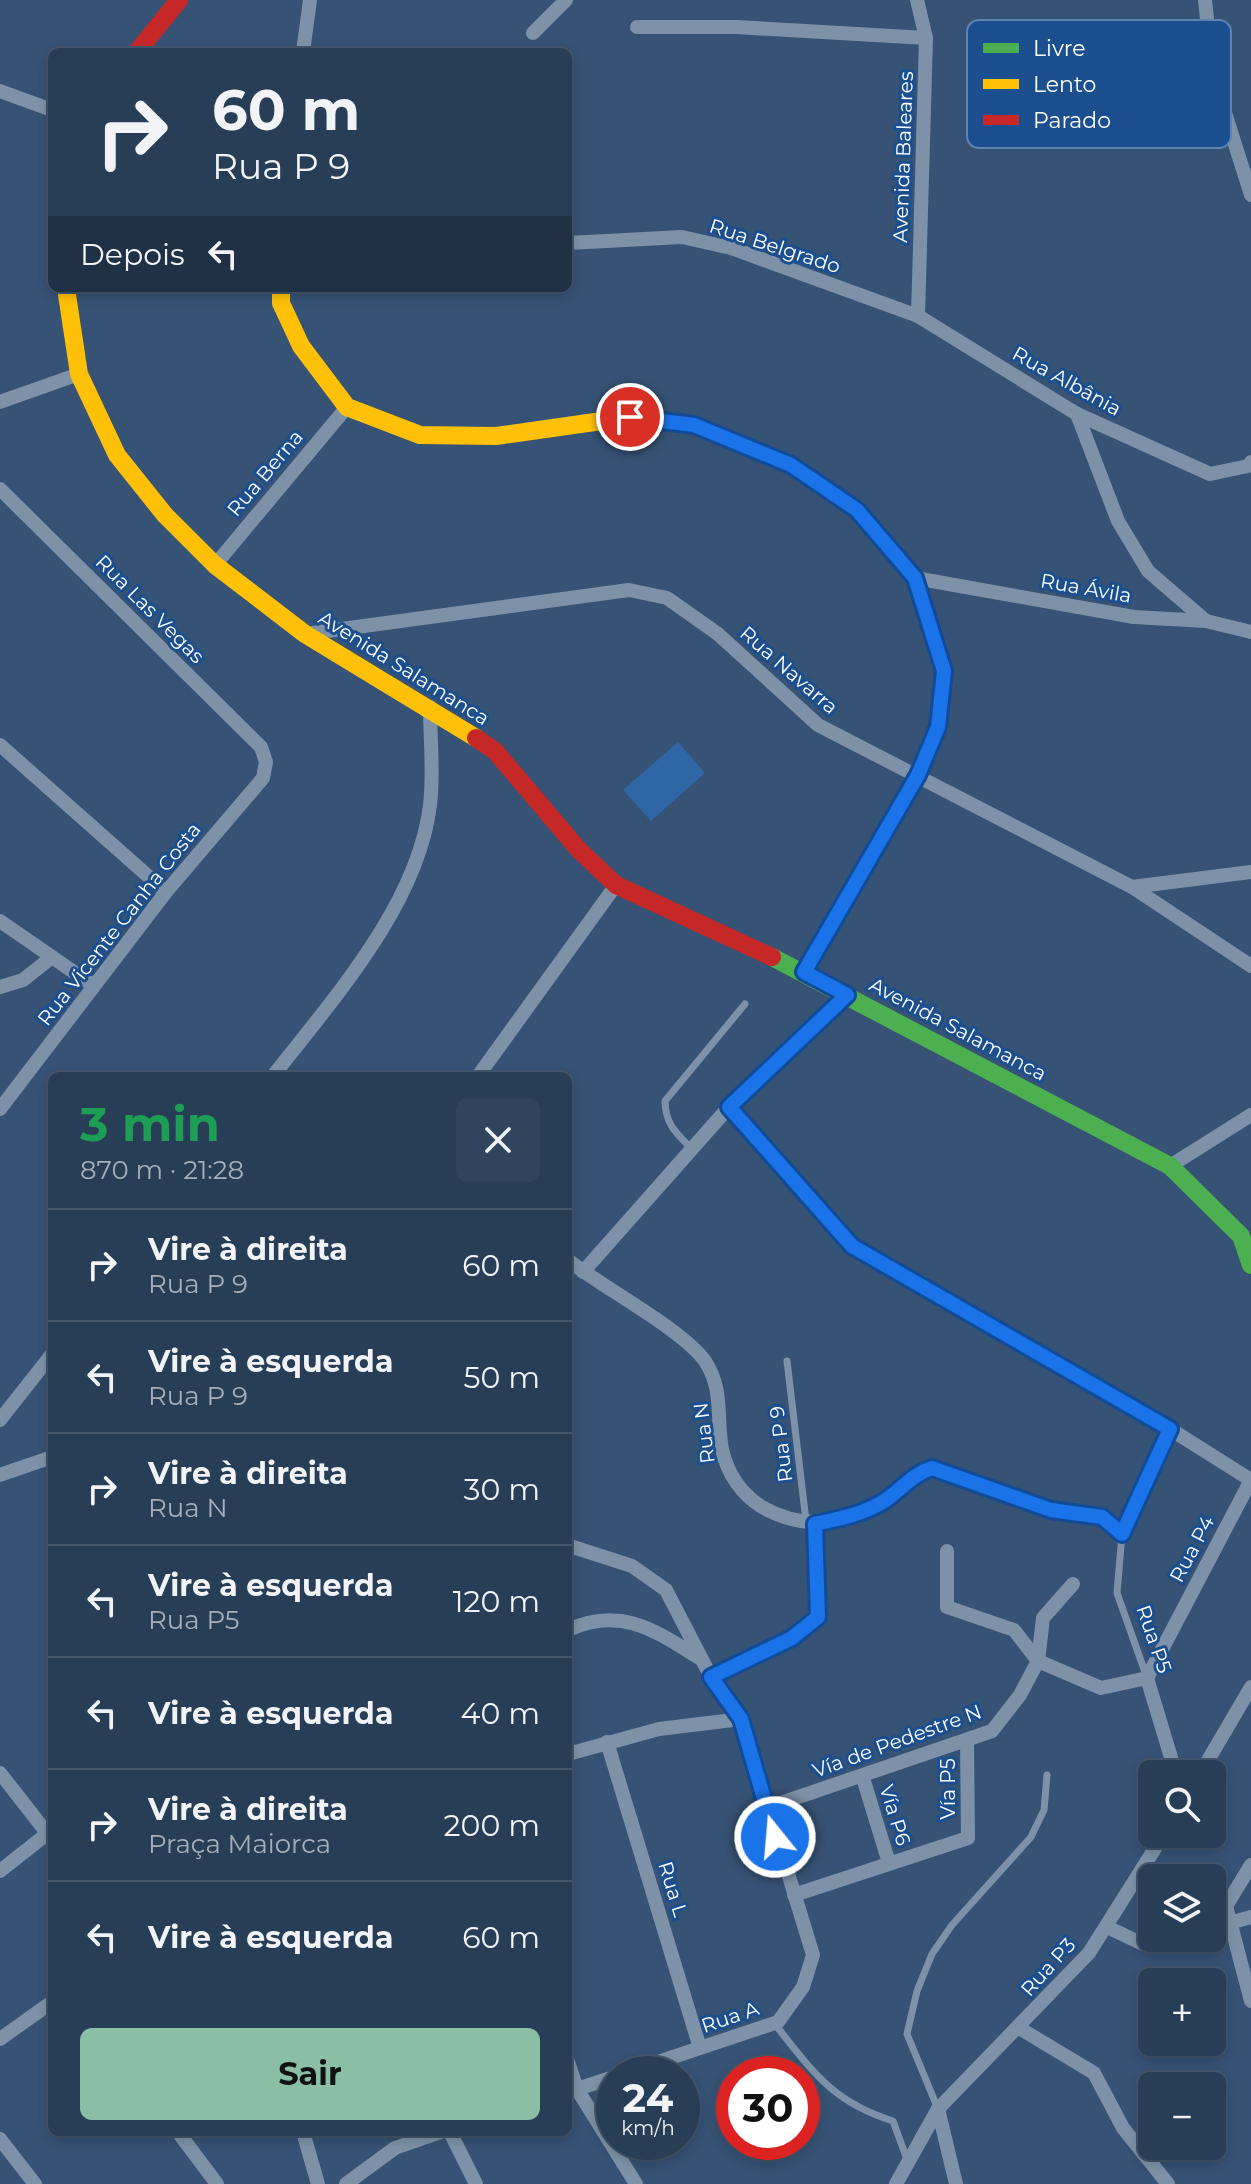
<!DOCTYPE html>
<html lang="pt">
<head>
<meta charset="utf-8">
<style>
  :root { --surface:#283e57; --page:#30455d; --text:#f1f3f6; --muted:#a5aeba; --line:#44576d; --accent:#8abfa5 }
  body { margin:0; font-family:Montserrat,sans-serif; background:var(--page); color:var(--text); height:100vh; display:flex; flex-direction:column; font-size:30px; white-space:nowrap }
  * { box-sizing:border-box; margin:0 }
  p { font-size:26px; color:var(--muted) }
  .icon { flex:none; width:44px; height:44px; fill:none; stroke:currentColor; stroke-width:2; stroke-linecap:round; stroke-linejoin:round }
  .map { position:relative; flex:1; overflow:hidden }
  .panel { position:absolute; left:48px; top:1072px; width:524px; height:1064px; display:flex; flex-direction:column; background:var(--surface); border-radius:12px; box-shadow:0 4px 12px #0003,0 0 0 2px var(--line) }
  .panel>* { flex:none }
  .hud { position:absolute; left:48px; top:48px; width:524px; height:244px; border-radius:12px; box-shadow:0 4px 12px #0003,0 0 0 2px var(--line); background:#283e57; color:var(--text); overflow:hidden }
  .fabs { position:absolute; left:1138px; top:1760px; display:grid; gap:16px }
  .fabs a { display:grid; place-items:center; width:88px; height:88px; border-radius:12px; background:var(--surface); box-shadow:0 4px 12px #0003,0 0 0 2px var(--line); font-size:40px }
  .speed { position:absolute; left:596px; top:2056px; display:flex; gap:16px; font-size:40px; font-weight:700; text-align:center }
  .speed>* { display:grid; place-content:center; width:104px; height:104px; border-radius:50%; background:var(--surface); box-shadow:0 4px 12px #0003,0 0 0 2px var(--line); line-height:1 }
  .speed small { font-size:20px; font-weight:400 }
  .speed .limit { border:12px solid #d22; background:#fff; color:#111 }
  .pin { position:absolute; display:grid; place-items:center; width:68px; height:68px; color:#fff; margin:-34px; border:4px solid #fff; border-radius:50%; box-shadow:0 2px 8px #0007 }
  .me { position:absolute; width:88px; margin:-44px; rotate:343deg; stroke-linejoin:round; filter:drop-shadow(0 0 6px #0008) }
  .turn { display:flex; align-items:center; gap:28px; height:168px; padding:0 32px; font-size:36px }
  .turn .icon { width:104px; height:104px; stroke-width:2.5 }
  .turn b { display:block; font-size:56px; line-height:68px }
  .then { display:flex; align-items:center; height:76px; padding:0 32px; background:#0003; gap:16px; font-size:30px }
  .round { display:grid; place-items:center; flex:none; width:84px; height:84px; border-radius:12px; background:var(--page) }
  .overview { display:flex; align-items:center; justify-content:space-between; height:136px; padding:0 32px }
  h1 { font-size:48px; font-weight:700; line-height:60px; color:#1e9e55 }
  .action { display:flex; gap:16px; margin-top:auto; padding:16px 32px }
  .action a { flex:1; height:92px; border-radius:12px; background:var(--accent); color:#111; font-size:32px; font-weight:700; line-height:92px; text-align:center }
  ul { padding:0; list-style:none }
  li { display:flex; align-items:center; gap:24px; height:112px; padding:0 32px; border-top:2px solid var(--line) }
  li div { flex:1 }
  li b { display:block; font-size:30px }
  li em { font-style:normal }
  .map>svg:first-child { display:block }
</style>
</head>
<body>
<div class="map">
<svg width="1251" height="2184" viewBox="0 0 1251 2184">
  <rect width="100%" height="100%" fill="#365274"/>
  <path fill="#2f66a5" d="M678 742 705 773 651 821 623 790Z"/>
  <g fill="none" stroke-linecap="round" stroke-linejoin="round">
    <g stroke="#7d92a8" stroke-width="7">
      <path d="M692 1149C677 1134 665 1124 665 1101L745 1004"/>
      <path d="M787 1361 806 1521"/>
      <path d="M1146 1675 1117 1593 1122 1534 1170 1429"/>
      <path d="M711 1677 792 1638 818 1617 815 1524"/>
      <path d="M774 2023C812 2071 832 2102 893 2121L908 2162"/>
      <path d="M938 2109 907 2034 917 1991 932 1954 952 1925 1031 1837 1044 1810 1047 1775"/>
    </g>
    <g stroke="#7d92a8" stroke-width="14">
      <path d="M917 0 926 38 918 316"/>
      <path d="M1205 0 1213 75 1251 195"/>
      <path d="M637 27H736L926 38"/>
      <path d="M533 33 566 0"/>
      <path d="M303 52 310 0"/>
      <path d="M0 91 52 110"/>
      <path d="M568 243 682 237 731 248 918 316 1077 414 1210 474 1248 466 1251 462"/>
      <path d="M0 402 79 374"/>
      <path d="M1077 414 1118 521 1148 571 1206 621"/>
      <path d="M0 489 261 747 266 762 263 778 166 892 0 1109"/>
      <path d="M215 565 347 407"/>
      <path d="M915 578 1134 617 1206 621 1251 632"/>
      <path d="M305 634 629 590 667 598 718 634 818 725 1132 887 1251 966"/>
      <path d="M0 745 166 892"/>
      <path d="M1132 887 1251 872"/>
      <path d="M0 921 94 986"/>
      <path d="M0 987 23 980 52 957"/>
      <path d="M273 1076C333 999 418 905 430 805 434 773 430 739 430 707"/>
      <path d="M478 1076 616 885"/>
      <path d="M729 1107 852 1246 1170 1429 1251 1480 1147 1678"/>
      <path d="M1170 1166 1251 1115"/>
      <path d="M568 1260C603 1288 682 1329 705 1361 724 1390 716 1417 722 1449 727 1473 741 1494 762 1507 800 1529 845 1527 882 1502 900 1490 910 1475 932 1468L1051 1510 1102 1517 1122 1534"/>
      <path d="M583 1272 729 1107 847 995"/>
      <path d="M0 1420 52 1354"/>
      <path d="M0 1475 52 1457"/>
      <path d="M570 1546 632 1566 666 1590 711 1677 741 1719 813 1955 803 1987 778 2022 622 2074"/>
      <path d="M947 1551V1607L1014 1630 1038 1661 1043 1618 1073 1584"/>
      <path d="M568 1630C622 1605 657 1632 701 1659"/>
      <path d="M1147 1678 1176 1774"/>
      <path d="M607 1742 700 2048"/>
      <path d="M568 1754 659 1729 741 1719"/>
      <path d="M0 1773 47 1833"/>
      <path d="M1200 1774 1251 1687"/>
      <path d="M863 1778 889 1863"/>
      <path d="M766 1808 992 1731 1020 1695 1038 1661 1101 1688 1147 1678"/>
      <path d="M1251 1865 1226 1906 1251 2001"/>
      <path d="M0 1871 52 1830"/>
      <path d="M794 1895 968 1838 967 1740"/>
      <path d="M1107 1927 1145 1945 1180 1938"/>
      <path d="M1212 1928 1251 1917"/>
      <path d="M1019 2028 1094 2073 1123 2128 1168 2184"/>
      <path d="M0 2039 52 2002"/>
      <path d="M568 2062 577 2089 636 2184"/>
      <path d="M568 2092 614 2077"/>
      <path d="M938 2109 956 2184"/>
      <path d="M178 2132 217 2184"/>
      <path d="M303 2132 318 2184"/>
      <path d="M450 2132 476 2184"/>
      <path d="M0 2139 35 2184"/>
      <path d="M346 2184 395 2148 441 2132"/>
      <path d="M896 2184 938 2109 1089 1953 1164 1834"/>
    </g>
    <g stroke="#4caf50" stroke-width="18">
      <path d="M672 422 694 425 791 465 857 510 915 578 944 671 938 727 918 775 804 972"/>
      <path d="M772 957 1170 1166 1241 1236 1251 1265"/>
    </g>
    <g stroke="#ffc107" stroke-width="18">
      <path d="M66 288 79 374 117 455 165 515 215 565 305 634 476 738"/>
      <path d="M281 288V303L301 346 347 407 420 435 496 436 630 417 672 422"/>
    </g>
    <g stroke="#c62828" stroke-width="18">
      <path d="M137 52 179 0"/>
      <path d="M476 738 495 751 578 849 616 885 772 957"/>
    </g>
  </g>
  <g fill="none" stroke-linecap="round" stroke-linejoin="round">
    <defs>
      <path id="route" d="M630 417 694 425 791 465 857 510 915 578 944 671 938 727 918 775 804 972 847 995 729 1107 852 1246 1170 1429 1122 1534 1102 1517 1051 1510 932 1468C910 1475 900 1492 881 1503 860 1515 838 1519 815 1524L818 1617 792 1638 711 1677 741 1719 775 1837"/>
    </defs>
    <use href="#route" stroke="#114b97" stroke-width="20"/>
    <use href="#route" stroke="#1a73e8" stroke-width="14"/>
  </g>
  <g text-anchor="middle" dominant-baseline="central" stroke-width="6" stroke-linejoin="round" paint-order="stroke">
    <g font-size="20" fill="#fff" stroke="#1b4f8f">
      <text transform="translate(903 157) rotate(-88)">Avenida Baleares</text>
      <text transform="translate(775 246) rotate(18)">Rua Belgrado</text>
      <text transform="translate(1067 381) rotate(29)">Rua Albânia</text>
      <text transform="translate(265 473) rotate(-50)">Rua Berna</text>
      <text transform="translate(1086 588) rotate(10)">Rua Ávila</text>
      <text transform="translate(150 609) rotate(45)">Rua Las Vegas</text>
      <text transform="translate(404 668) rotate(32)">Avenida Salamanca</text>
      <text transform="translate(789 670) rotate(41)">Rua Navarra</text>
      <text transform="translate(119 924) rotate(-52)">Rua Vicente Canha Costa</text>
      <text transform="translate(958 1029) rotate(28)">Avenida Salamanca</text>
      <text transform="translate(704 1433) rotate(-97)">Rua N</text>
      <text transform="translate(781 1444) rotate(-97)">Rua P 9</text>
      <text transform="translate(1192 1549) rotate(-62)">Rua P4</text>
      <text transform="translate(1154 1639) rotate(71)">Rua P5</text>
      <text transform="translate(897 1741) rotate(-20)">Vía de Pedestre N</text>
      <text transform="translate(948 1789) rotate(-90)">Vía P5</text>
      <text transform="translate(895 1815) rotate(73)">Vía P6</text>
      <text transform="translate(673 1889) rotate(73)">Rua L</text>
      <text transform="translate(1048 1967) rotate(-48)">Rua P3</text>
      <text transform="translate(730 2017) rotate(-19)">Rua A</text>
    </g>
  </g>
  <rect x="967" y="20" width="264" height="128" rx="12" fill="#1b4f8f" stroke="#5f84b1" stroke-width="2"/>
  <rect x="983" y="43" width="36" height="10" fill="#4caf50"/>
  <rect x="983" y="79" width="36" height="10" fill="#ffc107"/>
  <rect x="983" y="115" width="36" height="10" fill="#c62828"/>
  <g font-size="22" fill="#fff">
    <text x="1033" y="56">Livre</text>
    <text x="1033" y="92">Lento</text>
    <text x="1033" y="128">Parado</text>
  </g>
</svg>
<div class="fabs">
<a><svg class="icon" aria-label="search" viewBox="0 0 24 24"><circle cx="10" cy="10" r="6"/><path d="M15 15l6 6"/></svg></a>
<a><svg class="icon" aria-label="layers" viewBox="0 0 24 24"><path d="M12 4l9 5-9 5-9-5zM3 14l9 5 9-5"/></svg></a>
<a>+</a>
<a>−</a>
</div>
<div class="speed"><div>24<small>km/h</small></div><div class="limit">30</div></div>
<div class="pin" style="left:630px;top:417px;background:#d93025"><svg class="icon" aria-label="arrive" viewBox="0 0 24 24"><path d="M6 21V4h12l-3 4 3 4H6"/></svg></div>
<svg class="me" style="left:775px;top:1837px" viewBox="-20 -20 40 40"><circle r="17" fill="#1a73e8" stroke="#fff" stroke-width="3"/><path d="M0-11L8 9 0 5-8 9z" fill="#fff"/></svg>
<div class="hud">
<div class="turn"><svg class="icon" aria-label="right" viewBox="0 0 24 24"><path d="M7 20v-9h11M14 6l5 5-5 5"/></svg><div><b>60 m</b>Rua P 9</div></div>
<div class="then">Depois<svg class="icon" aria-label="left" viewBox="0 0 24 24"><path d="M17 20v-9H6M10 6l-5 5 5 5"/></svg></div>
</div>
<section class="panel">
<div class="overview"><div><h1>3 min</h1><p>870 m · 21:28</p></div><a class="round"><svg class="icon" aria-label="close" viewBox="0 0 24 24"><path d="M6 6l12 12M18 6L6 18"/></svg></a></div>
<ul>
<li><svg class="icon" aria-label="right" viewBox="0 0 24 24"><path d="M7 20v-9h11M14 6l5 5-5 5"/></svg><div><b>Vire à direita</b><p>Rua P 9</p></div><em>60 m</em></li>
<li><svg class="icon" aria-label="left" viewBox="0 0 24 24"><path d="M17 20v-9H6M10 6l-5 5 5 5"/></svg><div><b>Vire à esquerda</b><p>Rua P 9</p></div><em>50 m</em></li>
<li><svg class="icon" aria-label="right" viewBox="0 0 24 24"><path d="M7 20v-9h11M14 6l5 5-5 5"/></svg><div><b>Vire à direita</b><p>Rua N</p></div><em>30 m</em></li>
<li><svg class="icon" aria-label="left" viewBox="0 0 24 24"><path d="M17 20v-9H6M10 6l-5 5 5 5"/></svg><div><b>Vire à esquerda</b><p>Rua P5</p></div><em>120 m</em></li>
<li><svg class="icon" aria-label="left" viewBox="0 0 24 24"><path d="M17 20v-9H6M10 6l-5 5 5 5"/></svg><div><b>Vire à esquerda</b></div><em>40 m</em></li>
<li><svg class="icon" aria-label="right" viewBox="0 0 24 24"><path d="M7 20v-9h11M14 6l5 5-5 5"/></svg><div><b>Vire à direita</b><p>Praça Maiorca</p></div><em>200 m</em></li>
<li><svg class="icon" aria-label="left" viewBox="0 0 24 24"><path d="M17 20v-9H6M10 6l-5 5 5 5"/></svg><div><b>Vire à esquerda</b></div><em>60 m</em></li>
</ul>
<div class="action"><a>Sair</a></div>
</section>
</div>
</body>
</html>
